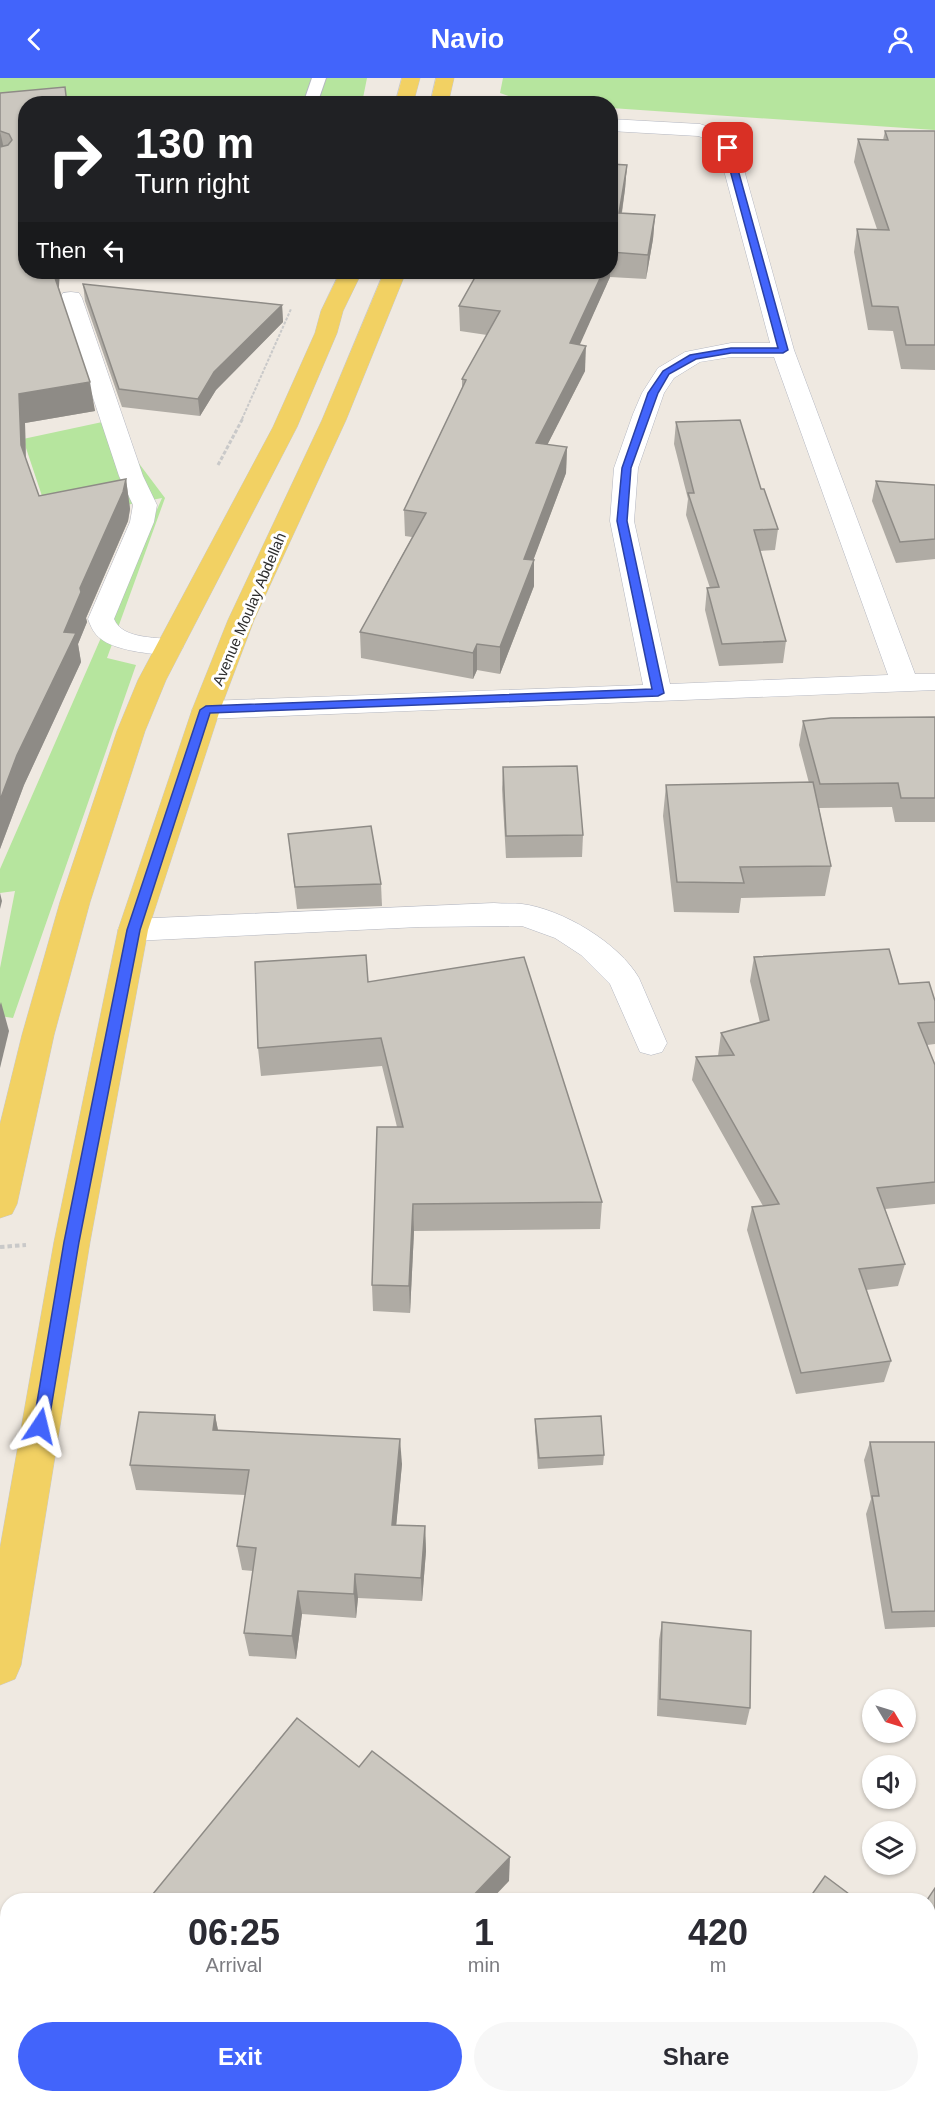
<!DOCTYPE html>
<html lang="en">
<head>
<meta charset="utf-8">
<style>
  :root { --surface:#fff; --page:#f7f7f7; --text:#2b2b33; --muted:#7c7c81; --accent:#4264fb }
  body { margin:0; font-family:Arial,sans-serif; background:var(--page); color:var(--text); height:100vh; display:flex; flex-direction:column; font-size:22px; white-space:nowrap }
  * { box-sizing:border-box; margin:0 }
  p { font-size:20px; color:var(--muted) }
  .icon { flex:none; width:33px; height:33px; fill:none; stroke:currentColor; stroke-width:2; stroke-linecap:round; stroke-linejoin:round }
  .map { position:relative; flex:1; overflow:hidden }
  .sheet { position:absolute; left:0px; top:1815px; width:936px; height:210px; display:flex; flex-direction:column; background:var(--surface); border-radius:24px 24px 0 0; box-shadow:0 2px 4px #0004 }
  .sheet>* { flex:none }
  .banner { position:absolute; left:18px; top:18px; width:600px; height:183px; border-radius:24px; box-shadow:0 2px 4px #0004; background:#202124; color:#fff; overflow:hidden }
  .needle { width:39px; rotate:128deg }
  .tools { position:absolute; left:862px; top:1611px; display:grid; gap:12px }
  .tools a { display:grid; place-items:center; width:54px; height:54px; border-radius:50%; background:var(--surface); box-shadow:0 2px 4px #0004; font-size:30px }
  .pin { position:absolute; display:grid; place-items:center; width:51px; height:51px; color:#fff; margin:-26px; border-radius:12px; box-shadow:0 3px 9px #0006 }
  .me { position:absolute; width:66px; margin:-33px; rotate:10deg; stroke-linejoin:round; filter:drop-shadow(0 0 4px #0008) }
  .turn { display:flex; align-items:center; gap:21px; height:126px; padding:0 18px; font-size:27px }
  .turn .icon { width:78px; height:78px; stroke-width:2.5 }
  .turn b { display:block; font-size:42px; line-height:51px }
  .then { display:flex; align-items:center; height:57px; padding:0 18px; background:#0003; gap:12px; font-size:22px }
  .eta { display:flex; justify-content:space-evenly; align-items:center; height:102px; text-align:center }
  .eta b { font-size:36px; font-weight:700; line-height:42px }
  .action { display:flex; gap:12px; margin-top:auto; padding:12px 18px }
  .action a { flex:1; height:69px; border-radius:36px; background:var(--accent); color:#fff; font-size:24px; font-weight:700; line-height:69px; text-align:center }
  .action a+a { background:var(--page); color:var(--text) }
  header { display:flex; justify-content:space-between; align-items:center; height:78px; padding:0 18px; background:var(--accent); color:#fff; font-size:27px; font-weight:700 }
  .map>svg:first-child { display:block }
</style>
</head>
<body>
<header><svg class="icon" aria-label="back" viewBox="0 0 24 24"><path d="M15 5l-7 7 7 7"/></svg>Navio<svg class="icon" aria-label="person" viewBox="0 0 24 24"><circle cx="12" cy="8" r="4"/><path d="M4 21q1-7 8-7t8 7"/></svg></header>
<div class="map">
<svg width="935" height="2025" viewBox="0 0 935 2025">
  <rect width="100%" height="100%" fill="#efe9e1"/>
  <g fill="#b6e59e">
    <path d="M0 0H367L362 25 26 26 0 40Z"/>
    <path d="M503 0H935V52L611 30 610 26 529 25 500 15Z"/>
    <path d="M107 343 165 420 107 580 136 587 13 940 0 938V890L15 813 0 815V791L162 420 50 442 23 361Z"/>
  </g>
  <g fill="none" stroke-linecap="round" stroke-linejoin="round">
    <defs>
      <path id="lane" d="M312 0H326L317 26H303Z"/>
      <g id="street">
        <path d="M610 41 700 46 727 55 738 70 794 272 915 596H935V612L206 641 196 638 192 632 196 626 206 623 643 607 610 443 614 390 633 336 642 315 658 290 685 274 731 265H770L718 70 713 63 698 58 610 53ZM731 279H774L888 597 670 606 634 443 638 390 664 315 674 300 700 284Z"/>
        <path d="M71 214 79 215 82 220 143 398 157 427 154 444 114 541C123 563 160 558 179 563L183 569 179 575C161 579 116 573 101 561 94 556 91 549 88 541L130 444 133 427 119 398 60 220 63 215Z"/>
        <path d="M494 825C503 826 513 825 522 826 562 831 619 865 639 900L667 965 662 974 651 977 640 974 610 906 581 877 555 860 522 848 419 849 133 863 122 860 118 852 122 844 133 841Z"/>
      </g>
      <g id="primary">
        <path d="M402 0H420L413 26H395Z"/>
        <path d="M436 0H454L448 26H430Z"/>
        <path d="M340 194H362L343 233 337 255 297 349 166 602 145 653 90 824 54 957 17 1126 12 1136 0 1140V1046L22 957 60 824 117 653 138 602 273 349 315 255 321 233Z"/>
        <path d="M384 194H406L346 342 254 542 220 632 148 852 90 1164 21 1587 15 1601 0 1607V1470L54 1164 118 852 192 632 228 542 322 342Z"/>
      </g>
    </defs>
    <use href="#lane" stroke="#b4b7c1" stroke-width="2"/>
    <use href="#street" stroke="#b4b7c1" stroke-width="1"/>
    <use href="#primary" stroke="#c9c9c9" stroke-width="1"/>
    <path stroke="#c9c9c9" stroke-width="2" stroke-dasharray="3 1.5" stroke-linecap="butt" d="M242 341 291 231"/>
    <path stroke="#c9c9c9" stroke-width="3" stroke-dasharray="4 2" stroke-linecap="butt" d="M218 387 243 340"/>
    <path stroke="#c9c9c9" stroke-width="4" stroke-dasharray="4.5 3" stroke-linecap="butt" d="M0 1169 26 1167"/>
    <use href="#lane" fill="#fff" fill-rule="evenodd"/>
    <use href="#street" fill="#fff" fill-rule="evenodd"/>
    <use href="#primary" fill="#f2d163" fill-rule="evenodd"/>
  </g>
  <g fill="#afaba4">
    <path d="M0 15 26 26 59 210 95 333 25 345 26 382 39 418 126 401 130 431 128 443 86 540 87 544 78 566 81 584 24 707 0 771Z"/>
    <path d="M885 53H935V292L901 291 893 253 868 252 854 174 857 151H877L854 84 858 61 883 62Z"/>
    <path d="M610 86 627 87 625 111 622 135 655 137 653 161 646 201 610 199 579 267 585 293 547 367 567 369 566 395 533 482H534V508L500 596 477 592 473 601 361 580 360 554 412 459 405 458 404 432 462 310V301L487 257 460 253 459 228 478 194H610Z"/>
    <path d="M83 206 282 227 283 244 216 312 200 338 122 329 85 223Z"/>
    <path d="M676 344 761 411 778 451 775 472 760 473 786 563 783 585 719 588 705 532 707 510H710L686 437 688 421 674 366Z"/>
    <path d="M876 403 935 407V481L896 485 872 423Z"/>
    <path d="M935 639V744H895L892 729 819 730 831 788 825 818 741 820 739 835 674 834 663 738 666 707 809 705 799 667 803 643Z"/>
    <path d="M503 689 583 757 582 779 506 780 502 711Z"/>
    <path d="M288 756 381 806 382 828 297 831Z"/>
    <path d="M754 879 899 906 935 923V966L927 967 935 987V1126L885 1131 905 1186 898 1208 866 1212 891 1283 884 1304 796 1316 747 1152 752 1129 763 1128 692 1002 696 979 718 978 721 955 760 945 750 903Z"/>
    <path d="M368 904 602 1124 600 1151 414 1153 410 1235 373 1233 372 1207 397 1049 382 988 261 998 258 970Z"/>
    <path d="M215 1337 218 1352 402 1386 396 1447 425 1448 426 1473 422 1523 358 1520 356 1540 302 1536 296 1581 249 1578 244 1555 253 1493 242 1492 237 1468 245 1417 136 1412 130 1387Z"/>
    <path d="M535 1341 604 1377 603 1387 538 1391 535 1352Z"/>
    <path d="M870 1364H935V1549L885 1551 866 1436 871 1421 864 1382Z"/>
    <path d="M662 1544 750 1630 746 1647 657 1638 659 1562Z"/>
    <path d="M239 2018H510L505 2025H247Z"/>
    <path d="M876 2018H928L935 2025H885Z"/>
  </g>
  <g fill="#8e8b86">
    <path d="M0 53 6 80 0 81Z"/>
    <path d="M627 87 625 111 618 160 619 135Z"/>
    <path d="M655 137 653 161 646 201 648 177Z"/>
    <path d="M53 194H60L58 221Z"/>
    <path d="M603 194H610V199L569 291 570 265Z"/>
    <path d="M282 227 283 244 216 312 200 338 198 321 214 294Z"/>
    <path d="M586 268 585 293 535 391 536 365Z"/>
    <path d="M90 304 95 333 25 345 26 396 21 367 19 316Z"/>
    <path d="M567 369 566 395 524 507V481Z"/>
    <path d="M126 401 130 431 128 443 86 540 87 544 78 566 81 584 24 707 0 771V722L80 510Z"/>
    <path d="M534 482V508L500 596V569Z"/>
    <path d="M477 566V592L473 601V575Z"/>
    <path d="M0 815 2 823 0 831Z"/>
    <path d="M1 924 9 953 0 990V927Z"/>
    <path d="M413 1126 414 1153 410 1235 409 1208Z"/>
    <path d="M215 1337 220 1363 213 1352Z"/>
    <path d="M400 1361 402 1386 394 1471 392 1447Z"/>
    <path d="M425 1448 426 1473 422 1523 421 1500Z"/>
    <path d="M355 1496 358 1520 356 1540 354 1516Z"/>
    <path d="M298 1513 302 1536 296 1581 292 1558Z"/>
    <path d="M510 1779 509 1803 491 1822H469Z"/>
    <path d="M338 2018H341L343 2025H332Z"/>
    <path d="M498 2018H510L505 2025H493Z"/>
  </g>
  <g fill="#cbc7bf" stroke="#8e8b86" stroke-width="1.5">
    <path d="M65 9 67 26H26V194H53L90 304 19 316 21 367 39 418 126 401 123 414 80 510 81 514 64 554 76 555 17 677 0 722V69L8 67 12 62 9 56 0 53V15Z"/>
    <path d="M885 53H935V267H906L898 229 872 228 857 151 889 152 858 61 888 62Z"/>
    <path d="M610 86 627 87 619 135 655 137 648 177 611 174 610 176Z"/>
    <path d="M478 194H603L570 265 586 268 536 365 567 369 524 481 534 482 500 569 477 566 473 575 360 554 426 435 404 432 466 302 462 301 500 233 459 228Z"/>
    <path d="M83 206 282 227 214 294 198 321 119 311Z"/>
    <path d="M740 342 761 411H764L778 451 754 452 786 563 722 566 707 510 719 509 688 415H694L676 344Z"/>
    <path d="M876 403 935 407V461L900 464Z"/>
    <path d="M935 639V720H901L898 705 820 706 803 643 831 640Z"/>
    <path d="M577 688 583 757 506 758 503 689Z"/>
    <path d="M813 704 831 788 740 789 744 805 677 804 666 707Z"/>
    <path d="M371 748 381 806 295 809 288 756Z"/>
    <path d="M889 871 899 906 929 904 935 923V944L918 945 935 987V1104L877 1110 905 1186 859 1191 891 1283 801 1295 752 1129 779 1126 696 979 734 977 721 955 769 942 754 879Z"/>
    <path d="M366 877 368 904 524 879 602 1124 413 1126 409 1208 372 1207 377 1049H403L381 960 258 970 255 884Z"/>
    <path d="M139 1334 215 1337 213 1352 400 1361 392 1447 425 1448 421 1500 355 1496 354 1516 298 1513 292 1558 244 1555 256 1470 237 1468 249 1392 130 1387Z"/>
    <path d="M601 1338 604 1377 539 1380 535 1341Z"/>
    <path d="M870 1364H935V1533L892 1534 872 1418H879Z"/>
    <path d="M662 1544 751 1553 750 1630 660 1621Z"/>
    <path d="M297 1640 359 1689 372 1673 510 1779 469 1822H148Z"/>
    <path d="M825 1798 857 1822H808Z"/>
    <path d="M935 1810V2025H921L912 2018H928V1822H927Z"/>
    <path d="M251 2018H338L332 2025H258Z"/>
    <path d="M345 2018H498L493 2025H356Z"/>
    <path d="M777 2018H856L852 2025H773Z"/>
  </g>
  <path fill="#4264fb" stroke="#2b41a3" stroke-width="1.5" d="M728 68 732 70 788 272 783 275H731L696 281 669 296 658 315 631 390 627 443 664 615 658 618 210 635 140 852 79 1164 48 1348 46 1353 40 1355 35 1353 33 1348 64 1164 127 852 200 632 206 628 652 611 617 443 622 390 648 315 663 293 690 277 731 270H778L724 70Z"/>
  <g text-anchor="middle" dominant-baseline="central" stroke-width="6" stroke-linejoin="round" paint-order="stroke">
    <g font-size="15" fill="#2e2e2e" stroke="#fff">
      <text transform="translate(249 531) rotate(-67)">Avenue Moulay Abdellah</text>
    </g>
  </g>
</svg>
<div class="tools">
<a><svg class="needle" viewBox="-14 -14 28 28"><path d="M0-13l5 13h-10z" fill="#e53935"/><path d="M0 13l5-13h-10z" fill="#7c7c81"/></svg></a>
<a><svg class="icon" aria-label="sound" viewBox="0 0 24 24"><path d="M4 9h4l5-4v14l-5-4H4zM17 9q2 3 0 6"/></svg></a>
<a><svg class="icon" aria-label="layers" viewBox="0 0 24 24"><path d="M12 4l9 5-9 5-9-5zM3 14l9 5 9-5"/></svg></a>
</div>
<div class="pin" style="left:728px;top:70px;background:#d93025"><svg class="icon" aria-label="arrive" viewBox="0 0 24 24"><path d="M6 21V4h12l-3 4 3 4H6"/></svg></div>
<svg class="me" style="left:40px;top:1348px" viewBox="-20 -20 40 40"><path d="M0-17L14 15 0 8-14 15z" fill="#4264fb" stroke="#fff" stroke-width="4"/></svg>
<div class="banner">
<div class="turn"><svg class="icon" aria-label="right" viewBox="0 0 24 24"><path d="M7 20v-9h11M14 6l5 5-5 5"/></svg><div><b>130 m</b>Turn right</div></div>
<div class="then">Then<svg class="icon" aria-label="left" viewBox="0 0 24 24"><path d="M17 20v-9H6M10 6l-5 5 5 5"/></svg></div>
</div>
<section class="sheet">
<div class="eta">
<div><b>06:25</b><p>Arrival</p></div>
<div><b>1</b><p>min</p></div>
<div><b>420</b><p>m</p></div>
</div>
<div class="action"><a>Exit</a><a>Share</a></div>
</section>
</div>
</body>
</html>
